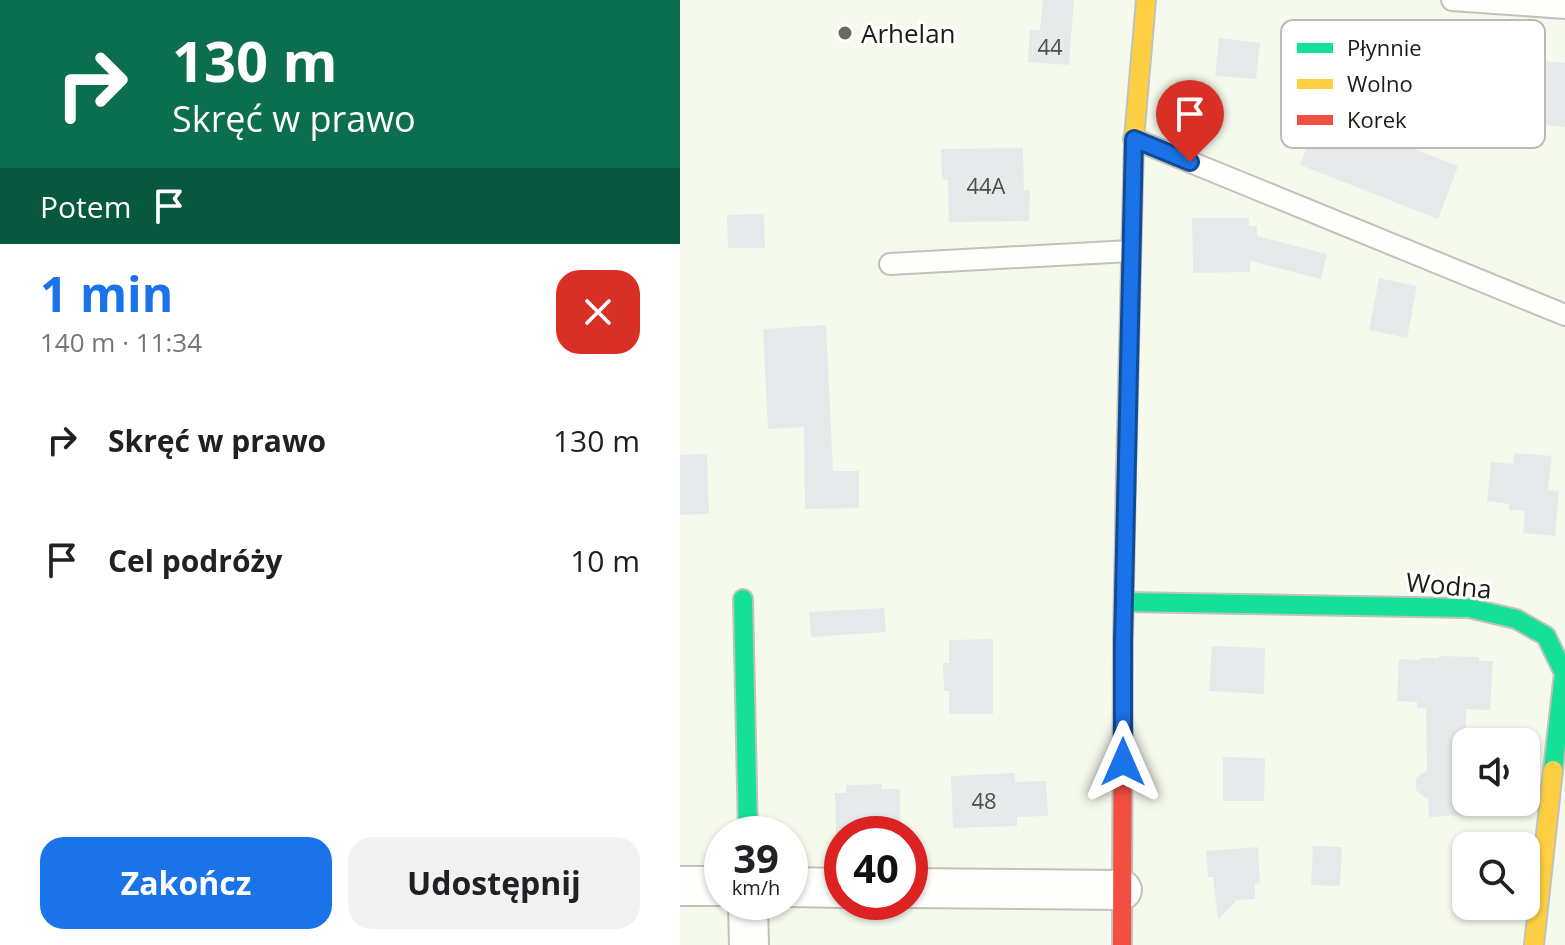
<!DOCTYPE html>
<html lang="pl">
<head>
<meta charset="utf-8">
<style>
  :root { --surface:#fff; --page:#f2f2f2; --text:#202124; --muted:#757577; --accent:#1a73e8 }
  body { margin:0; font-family:"Open Sans",sans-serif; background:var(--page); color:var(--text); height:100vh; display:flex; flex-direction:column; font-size:30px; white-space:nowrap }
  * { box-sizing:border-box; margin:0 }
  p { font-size:26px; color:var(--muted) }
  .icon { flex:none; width:44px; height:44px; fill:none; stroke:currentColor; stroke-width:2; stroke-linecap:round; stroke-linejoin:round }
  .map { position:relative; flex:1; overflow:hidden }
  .details { display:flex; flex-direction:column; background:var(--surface); width:680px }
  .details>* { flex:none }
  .top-card { background:#0b6e4f; color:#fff; overflow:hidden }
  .tools { position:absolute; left:772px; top:728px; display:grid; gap:16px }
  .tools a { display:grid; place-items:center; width:88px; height:88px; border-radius:16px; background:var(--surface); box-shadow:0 2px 6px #0004; font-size:40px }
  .speed { position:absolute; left:24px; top:816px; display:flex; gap:16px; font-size:40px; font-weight:700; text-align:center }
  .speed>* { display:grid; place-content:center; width:104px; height:104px; border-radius:50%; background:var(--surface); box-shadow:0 2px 6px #0004; line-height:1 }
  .speed small { font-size:20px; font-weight:400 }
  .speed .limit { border:12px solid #d22; background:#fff; color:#111 }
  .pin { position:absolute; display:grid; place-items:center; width:68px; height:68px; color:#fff; margin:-82px -34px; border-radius:50% 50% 50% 0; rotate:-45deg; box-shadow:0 0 8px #0007 }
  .pin .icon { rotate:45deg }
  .me { position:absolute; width:88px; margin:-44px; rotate:0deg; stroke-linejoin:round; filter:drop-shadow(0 0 6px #0008) }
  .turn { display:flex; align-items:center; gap:28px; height:168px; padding:0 40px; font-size:36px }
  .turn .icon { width:104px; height:104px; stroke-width:2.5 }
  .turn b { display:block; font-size:56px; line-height:68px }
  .then { display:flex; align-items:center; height:76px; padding:0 40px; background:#0003; gap:16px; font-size:30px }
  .round { display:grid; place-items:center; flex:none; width:84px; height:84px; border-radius:24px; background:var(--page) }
  .headline { display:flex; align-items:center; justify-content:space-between; height:136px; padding:0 40px }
  h1 { font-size:48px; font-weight:700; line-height:60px; color:var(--accent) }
  .action { display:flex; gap:16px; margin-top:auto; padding:16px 40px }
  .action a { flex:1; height:92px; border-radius:24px; background:var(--accent); color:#fff; font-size:32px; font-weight:700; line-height:92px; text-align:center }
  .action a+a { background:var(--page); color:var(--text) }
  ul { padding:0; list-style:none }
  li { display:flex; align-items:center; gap:24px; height:120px; padding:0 40px }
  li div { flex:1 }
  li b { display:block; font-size:30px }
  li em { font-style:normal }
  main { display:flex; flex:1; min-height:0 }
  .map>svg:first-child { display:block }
</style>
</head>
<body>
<main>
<section class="details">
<div class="top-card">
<div class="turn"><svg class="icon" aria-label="right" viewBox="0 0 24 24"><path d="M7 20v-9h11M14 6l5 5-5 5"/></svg><div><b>130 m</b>Skręć w prawo</div></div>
<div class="then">Potem<svg class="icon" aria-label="arrive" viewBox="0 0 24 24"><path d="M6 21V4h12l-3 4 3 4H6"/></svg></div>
</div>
<div class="headline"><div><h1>1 min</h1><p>140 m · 11:34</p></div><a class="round" style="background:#d93025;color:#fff"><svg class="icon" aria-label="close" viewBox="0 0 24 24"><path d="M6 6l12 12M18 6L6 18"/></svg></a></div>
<ul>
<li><svg class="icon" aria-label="right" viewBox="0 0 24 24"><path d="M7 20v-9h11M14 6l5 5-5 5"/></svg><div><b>Skręć w prawo</b></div><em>130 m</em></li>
<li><svg class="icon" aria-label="arrive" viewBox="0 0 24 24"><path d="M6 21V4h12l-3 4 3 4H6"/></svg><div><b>Cel podróży</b></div><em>10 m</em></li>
</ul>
<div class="action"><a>Zakończ</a><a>Udostępnij</a></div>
</section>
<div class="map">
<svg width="885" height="945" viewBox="0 0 885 945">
  <rect width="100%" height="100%" fill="#f6faed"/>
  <g fill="#e7eaea">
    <path d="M363 0H394L389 65 348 62 350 30H360Z"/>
    <path d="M539 38 580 43 576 79 535 76Z"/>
    <path d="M730 56 845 64V59L885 63V127L840 123 842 99 728 91Z"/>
    <path d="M640 113 778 166 758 219 620 165Z"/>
    <path d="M343 148 344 190H350L349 221 269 222 268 180 262 179 261 149Z"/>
    <path d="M84 214 85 248H48L47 215Z"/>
    <path d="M512 218H569V226H577V236L647 254 641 279 570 261V272L513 273Z"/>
    <path d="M699 278 737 286 727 338 689 330Z"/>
    <path d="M146 325 153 471H179V508L125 509 124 427 88 429 83 329Z"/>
    <path d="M834 453 872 456 868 490 879 491 875 536 843 533 845 511 829 510V504L807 501 811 462 833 464Z"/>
    <path d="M27 454 29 514 0 515V455Z"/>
    <path d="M204 608 206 632 131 637 129 612Z"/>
    <path d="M313 639V714H269V691H264L263 663H269V640Z"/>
    <path d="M532 646 585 648 584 694 529 691Z"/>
    <path d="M759 656 799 657V661H813L810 710 786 709V815L749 817 748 798H745L736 790V778L747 770 746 708H737V702L717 701 719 659 739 660V658H759Z"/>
    <path d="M543 757 585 758 584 801H543Z"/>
    <path d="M335 773V782L366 781 368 816 337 817V826L273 828 271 776Z"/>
    <path d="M202 784 201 789H220V834H156L155 793H166V785Z"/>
    <path d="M633 846 662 847 660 886 631 885Z"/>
    <path d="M578 847 580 883 575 884V899L557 900 538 920 533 877H528L526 851Z"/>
  </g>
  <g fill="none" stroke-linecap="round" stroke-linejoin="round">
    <defs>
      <g id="lane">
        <path d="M772 0 885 8"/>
        <path d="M454 139 885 315"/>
        <path d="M210 264 450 251"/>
      </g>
      <g id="street">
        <path d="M0 886H42"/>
        <path d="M110 887 162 888"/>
        <path d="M230 888 442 890"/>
        <path d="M68 902 69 945"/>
      </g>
      <g id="fast">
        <path d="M63 599 68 834"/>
        <path d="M444 602 789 608 836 619 866 636 884 673 873 770"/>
      </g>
      <g id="slow">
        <path d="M446 474 454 139 466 0"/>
        <path d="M854 945 873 770"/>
      </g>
      <path id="jam" d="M442 945 443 642 446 474"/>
    </defs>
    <use href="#lane" stroke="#bfc3b8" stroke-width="24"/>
    <use href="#street" stroke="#bfc3b8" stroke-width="42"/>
    <use href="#fast" stroke="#bfc3b8" stroke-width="22"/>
    <use href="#slow" stroke="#bfc3b8" stroke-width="22"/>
    <use href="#jam" stroke="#bfc3b8" stroke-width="22"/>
    <use href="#lane" stroke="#fefefc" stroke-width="20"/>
    <use href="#street" stroke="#fefefc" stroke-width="38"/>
    <use href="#fast" stroke="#16e098" stroke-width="18"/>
    <use href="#slow" stroke="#ffcf43" stroke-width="18"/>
    <use href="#jam" stroke="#f24e42" stroke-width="18"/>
  </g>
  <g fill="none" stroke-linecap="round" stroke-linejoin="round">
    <defs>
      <path id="route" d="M443 762V642L454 139 510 162"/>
    </defs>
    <use href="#route" stroke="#114b97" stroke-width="20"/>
    <use href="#route" stroke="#1a73e8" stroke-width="14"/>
  </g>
  <circle fill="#666a5f" stroke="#fff" stroke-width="3" cx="165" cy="33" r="8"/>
  <g text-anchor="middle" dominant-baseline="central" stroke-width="6" stroke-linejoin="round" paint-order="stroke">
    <g font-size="22" fill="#4c5049">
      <text x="370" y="46">44</text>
      <text x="306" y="185">44A</text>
      <text x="304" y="800">48</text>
    </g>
    <g font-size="26" fill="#191d13" stroke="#fff" text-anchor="start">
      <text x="181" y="33">Arhelan</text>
    </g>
    <g font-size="26" fill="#191d13" stroke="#fff">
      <text transform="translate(769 585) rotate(5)">Wodna</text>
    </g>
  </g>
  <rect x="601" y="20" width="264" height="128" rx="12" fill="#fff" stroke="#babbb8" stroke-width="2"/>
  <rect x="617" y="43" width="36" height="10" fill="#16e098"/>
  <rect x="617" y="79" width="36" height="10" fill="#ffcf43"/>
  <rect x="617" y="115" width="36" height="10" fill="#f24e42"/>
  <g font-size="22" fill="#191d13">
    <text x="667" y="56">Płynnie</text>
    <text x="667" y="92">Wolno</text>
    <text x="667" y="128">Korek</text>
  </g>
</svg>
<div class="tools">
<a><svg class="icon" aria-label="sound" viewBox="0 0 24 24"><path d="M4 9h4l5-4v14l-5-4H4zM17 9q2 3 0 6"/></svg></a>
<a><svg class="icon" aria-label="search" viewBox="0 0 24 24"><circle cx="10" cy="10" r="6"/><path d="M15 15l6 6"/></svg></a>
</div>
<div class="speed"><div>39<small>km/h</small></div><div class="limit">40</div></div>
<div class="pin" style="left:510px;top:162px;background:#d93025"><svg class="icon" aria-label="arrive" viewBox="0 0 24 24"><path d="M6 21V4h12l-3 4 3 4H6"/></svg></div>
<svg class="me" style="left:443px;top:762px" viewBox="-20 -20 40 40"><path d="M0-17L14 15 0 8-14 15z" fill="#1a73e8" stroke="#fff" stroke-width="4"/></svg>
</div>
</main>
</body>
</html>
